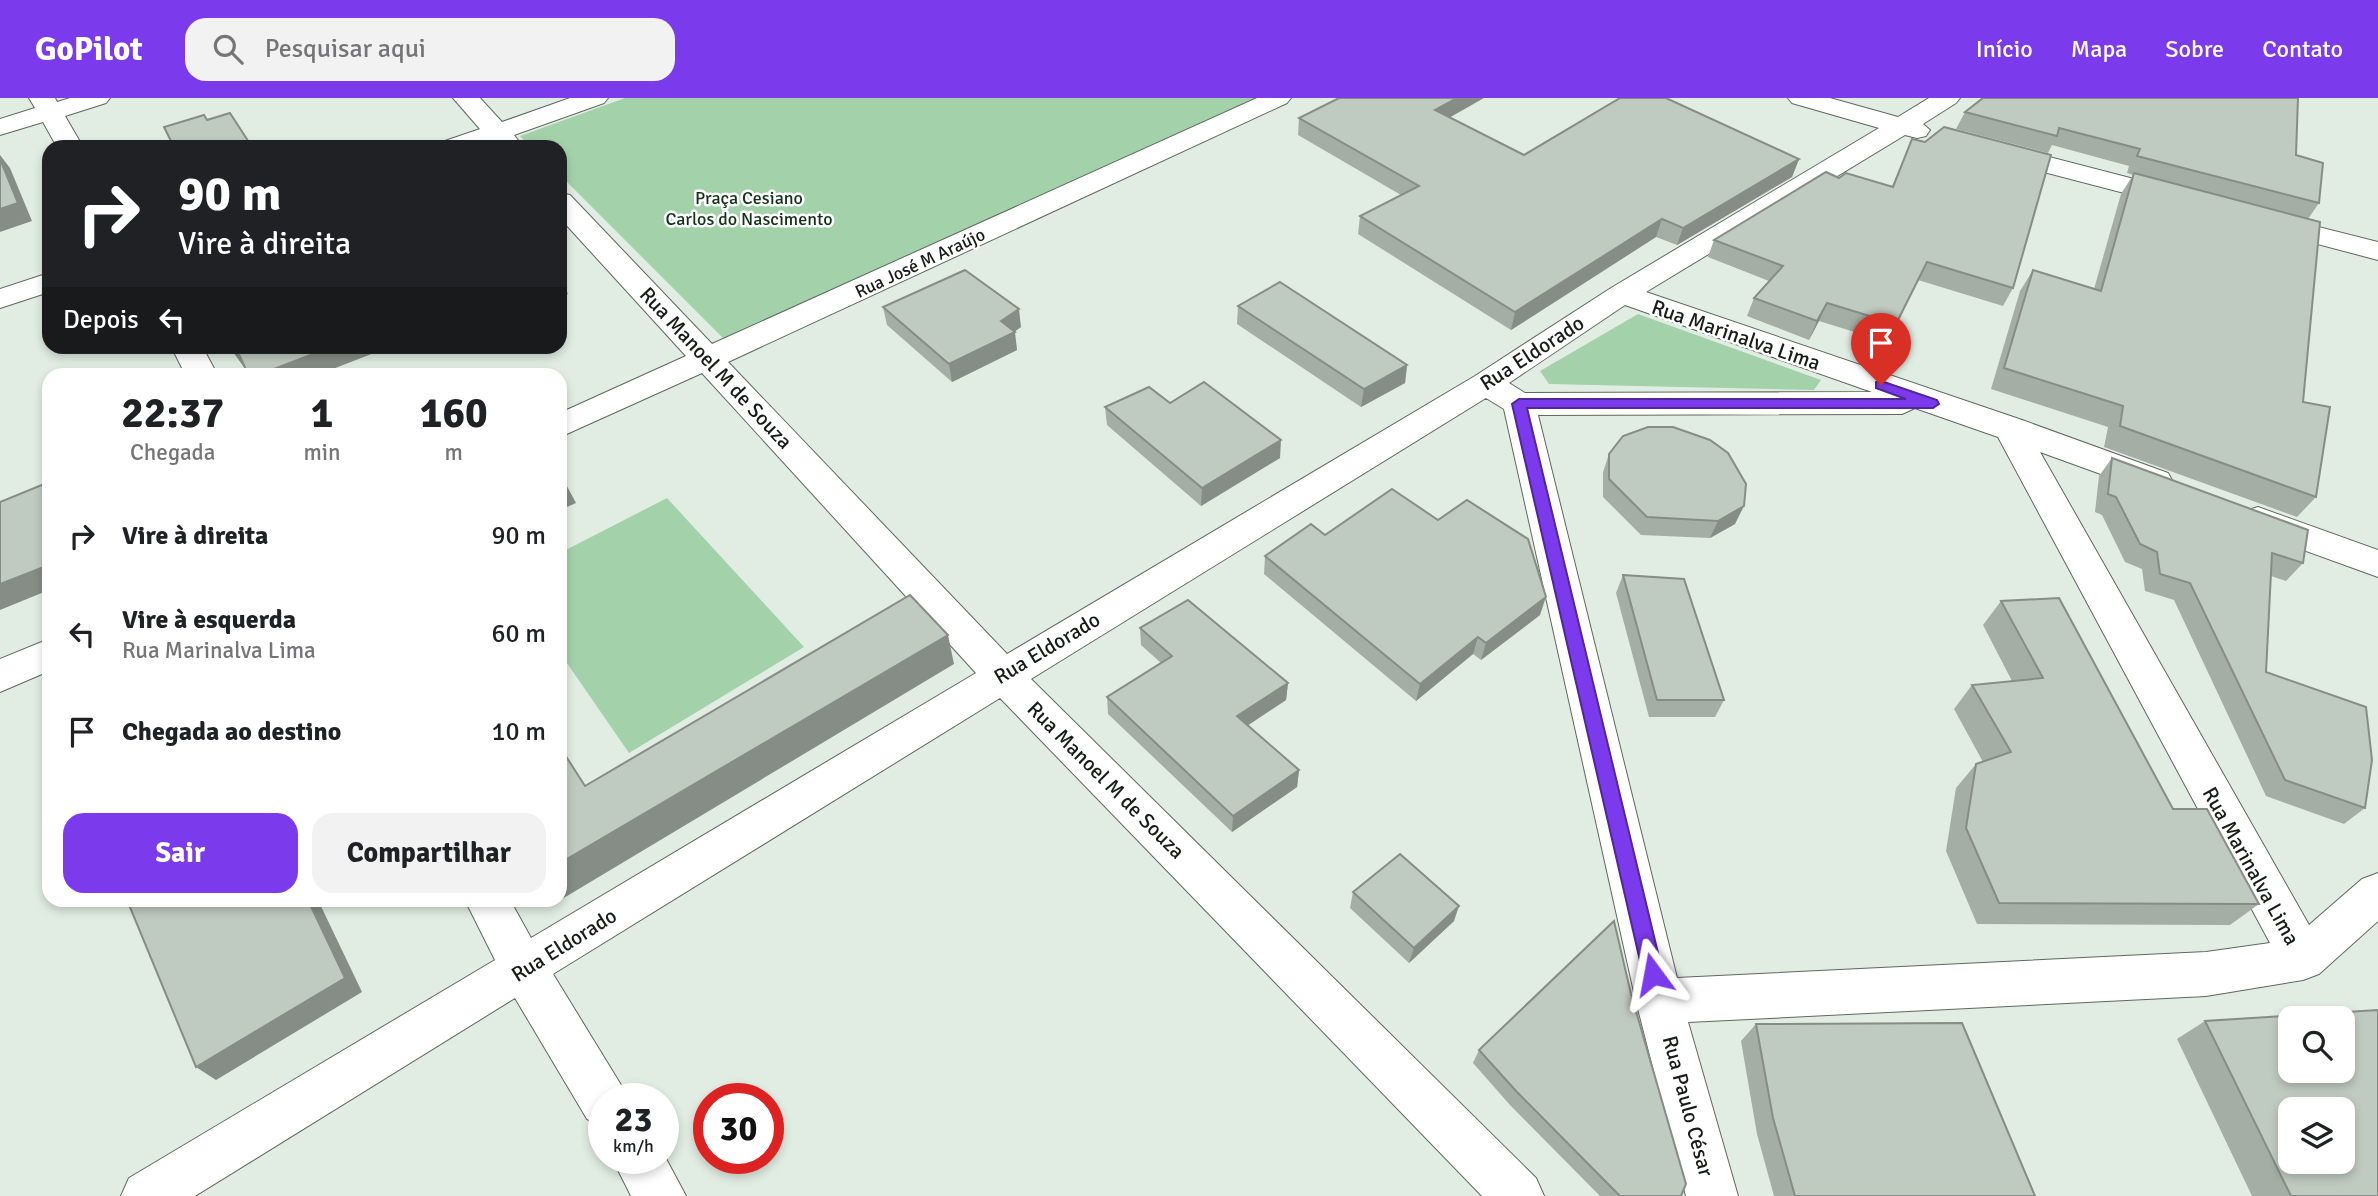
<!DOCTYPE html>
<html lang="pt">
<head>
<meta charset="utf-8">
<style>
  :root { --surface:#fff; --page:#f2f2f2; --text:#202124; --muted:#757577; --accent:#7c3aed }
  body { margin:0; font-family:Signika,sans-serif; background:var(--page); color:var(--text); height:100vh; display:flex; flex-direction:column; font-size:26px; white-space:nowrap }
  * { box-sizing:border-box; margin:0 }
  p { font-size:23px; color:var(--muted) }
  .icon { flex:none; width:38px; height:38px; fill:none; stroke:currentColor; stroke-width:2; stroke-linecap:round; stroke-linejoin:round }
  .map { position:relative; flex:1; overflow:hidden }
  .sheet { position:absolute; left:42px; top:270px; width:525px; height:539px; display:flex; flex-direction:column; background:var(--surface); border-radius:21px; box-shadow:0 4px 10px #0003 }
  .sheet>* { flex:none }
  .top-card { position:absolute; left:42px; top:42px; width:525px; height:214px; border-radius:21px; box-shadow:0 4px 10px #0003; background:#202124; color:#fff; overflow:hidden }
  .controls { position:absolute; left:2278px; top:908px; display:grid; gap:14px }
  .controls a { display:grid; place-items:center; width:77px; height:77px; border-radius:14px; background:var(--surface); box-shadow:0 4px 10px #0003; font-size:35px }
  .speed { position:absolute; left:588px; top:985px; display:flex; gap:14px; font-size:35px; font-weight:700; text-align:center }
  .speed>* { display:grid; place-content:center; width:91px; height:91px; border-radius:50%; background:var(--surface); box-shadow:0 4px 10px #0003; line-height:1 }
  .speed small { font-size:18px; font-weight:400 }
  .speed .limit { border:10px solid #d22; background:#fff; color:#111 }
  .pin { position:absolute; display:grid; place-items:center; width:60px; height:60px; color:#fff; margin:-72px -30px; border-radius:50% 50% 50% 0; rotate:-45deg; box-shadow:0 0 7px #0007 }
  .pin .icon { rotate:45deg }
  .me { position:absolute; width:77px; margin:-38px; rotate:347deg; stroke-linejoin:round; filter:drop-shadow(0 0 5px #0008) }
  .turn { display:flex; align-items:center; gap:24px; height:147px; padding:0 21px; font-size:32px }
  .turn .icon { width:91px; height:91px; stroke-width:2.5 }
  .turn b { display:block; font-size:49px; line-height:60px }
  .then { display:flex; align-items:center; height:66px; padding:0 21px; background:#0003; gap:14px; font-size:26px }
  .eta { display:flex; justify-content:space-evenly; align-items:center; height:119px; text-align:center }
  .eta b { font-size:42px; font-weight:700; line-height:49px }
  .cta { display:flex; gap:14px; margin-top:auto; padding:14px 21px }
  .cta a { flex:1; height:80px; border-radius:21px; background:var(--accent); color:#fff; font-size:28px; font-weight:700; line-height:80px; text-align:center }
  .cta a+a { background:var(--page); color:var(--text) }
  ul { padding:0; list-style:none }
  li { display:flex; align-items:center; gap:21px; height:98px; padding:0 21px }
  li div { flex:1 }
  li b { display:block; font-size:26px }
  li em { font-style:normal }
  header { display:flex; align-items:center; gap:42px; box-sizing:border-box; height:98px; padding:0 35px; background:var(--accent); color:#fff }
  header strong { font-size:33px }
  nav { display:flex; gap:38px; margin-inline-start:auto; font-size:24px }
  .search { width:490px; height:63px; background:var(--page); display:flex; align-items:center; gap:18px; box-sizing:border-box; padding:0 24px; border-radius:21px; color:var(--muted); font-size:26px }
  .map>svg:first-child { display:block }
</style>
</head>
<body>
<header>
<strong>GoPilot</strong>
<div class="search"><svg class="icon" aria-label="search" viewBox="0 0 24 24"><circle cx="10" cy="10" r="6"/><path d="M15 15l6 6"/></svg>Pesquisar aqui</div>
<nav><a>Início</a><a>Mapa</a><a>Sobre</a><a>Contato</a></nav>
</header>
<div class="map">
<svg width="2378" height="1098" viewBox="0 0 2378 1098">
  <rect width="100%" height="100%" fill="#e1ede3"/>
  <g fill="#a3d2aa">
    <path d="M625 0H1256L725 242 560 77V49H531L520 38Z"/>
    <path d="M1638 216 1821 282 1814 292 1549 286 1540 273Z"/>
    <path d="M667 400 804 549 629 655 560 555V455Z"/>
  </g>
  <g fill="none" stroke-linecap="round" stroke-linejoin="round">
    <defs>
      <g id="minor">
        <path d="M29 0H55L57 4 70 0H110L106 5 65 18 83 49H57L43 24 0 37V21L35 10Z"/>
        <path d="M453 0H480L502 24 570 0H608L604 5 514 37 523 49H496L492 45 479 49H441L445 43 480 31Z"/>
        <path d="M1257 0H1291L1287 5 728 264 1007 556 1475 278 1611 190 1879 30 1792 5 1788 0H1830L1898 19 1929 0H1960L1956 5 1923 26 1930 32 1926 38 1917 40 1905 37 1646 194 2022 322 2168 375 2173 384 2168 393 2156 396 2040 354 2309 827 2362 781 2378 775V823L2319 876 2303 882 2206 898 1688 924 1738 1098H1686L1636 903 1504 311 1486 300 1031 581 1536 1080 1544 1098H1482L1000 600 553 876 621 987 627 1001H604V1029L587 1021 515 900 195 1098H121L129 1080 495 862 465 802H510L531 840 976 575 702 275 560 339V315L686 258 560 120V95L570 97 712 246ZM1625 207 1872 294 1525 295 1509 285ZM1915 310 1998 339 2270 845 2206 854 1677 880 1538 317 1902 316Z"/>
        <path d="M1999 46 2188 95 2192 101 2188 107 2178 109 1990 60 1986 54 1990 48Z"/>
        <path d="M2267 116 2378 144V162L2257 130 2253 124 2257 118Z"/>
        <path d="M49 175V194L0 210V191Z"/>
        <path d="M171 248H202L217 276H185Z"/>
        <path d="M2258 409 2378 452V479L2245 431 2240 422 2245 413Z"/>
        <path d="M49 541V573L0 594V561Z"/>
        <path d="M663 1055 686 1098H631L612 1060H663Z"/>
      </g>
    </defs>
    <use href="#minor" stroke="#5e685f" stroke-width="2"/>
    <use href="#minor" fill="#fff" fill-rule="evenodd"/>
  </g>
  <g fill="#a4aea5">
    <path d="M1965 14 2296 57 2319 105 2308 121 2303 304 2316 399 2297 419 2104 349 2108 329 1991 291 2020 193 2033 172 2094 191 2121 96 2133 77 2127 75 2129 68 2052 47 2048 55 1956 31Z"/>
    <path d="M1450 19 1524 57 1799 61 1792 79 1677 147 1656 139 1511 232 1358 136 1360 118 1401 97 1298 37 1299 20Z"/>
    <path d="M1912 41 2013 190 2003 208 1918 182 1887 244 1819 223 1809 242 1747 218 1754 200 1769 183 1708 159 1714 142 1839 80 1892 88Z"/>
    <path d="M1238 208 1407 267 1405 285 1361 309 1237 226Z"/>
    <path d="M883 209 1021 229 1014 234 1017 252 952 284 887 227Z"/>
    <path d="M1170 305 1280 360 1201 408 1107 327 1105 309Z"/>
    <path d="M1609 356 1735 426 1710 440 1641 437 1603 399V374Z"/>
    <path d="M2112 360 2303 465 2286 483 2271 478 2266 574 2365 710 2344 726 2266 698 2174 502 2145 493 2142 471 2125 464 2102 417 2095 414 2099 378Z"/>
    <path d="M1325 437 1540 517 1481 562 1473 556 1416 603 1264 476 1265 458Z"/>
    <path d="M1623 477 1724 602 1715 619H1649L1616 495Z"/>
    <path d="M2001 503 2173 711 2259 806 2230 827 1977 826 1946 753 1956 690 1976 666 1983 664 1954 611 1972 587 2012 583 1983 527Z"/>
    <path d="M1140 530 1288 585 1286 602 1247 628 1299 672 1297 689 1232 734 1108 616 1107 599 1161 565 1141 547Z"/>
    <path d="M1353 794 1454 823 1409 865 1350 810Z"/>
    <path d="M2205 923 2378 1098H2252L2177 941Z"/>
    <path d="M1756 926 2035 1098H1774L1757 1036 1741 943Z"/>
    <path d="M1479 952 1681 1098H1600L1510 1007 1473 965Z"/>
  </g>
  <g fill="#868d86">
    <path d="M1457 0H1484L1433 29 1435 12Z"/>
    <path d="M0 57 10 70 32 123 0 134Z"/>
    <path d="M1799 61 1792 79 1677 147 1683 130Z"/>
    <path d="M1662 121 1656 139 1511 232 1515 214Z"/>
    <path d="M560 179 568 196 560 199Z"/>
    <path d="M1827 205 1819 223 1809 242 1817 223Z"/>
    <path d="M1019 211 1021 229 1008 238 1015 234 1017 252 952 284 949 266 1001 223Z"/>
    <path d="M334 248H392L320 276H261Z"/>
    <path d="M237 252 246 272 233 254Z"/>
    <path d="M1407 267 1405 285 1361 309 1364 291Z"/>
    <path d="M1281 342 1280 360 1201 408 1202 390Z"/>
    <path d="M560 375 576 405 560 412Z"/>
    <path d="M1744 408 1735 426 1710 440 1718 423Z"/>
    <path d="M49 467V492L0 512V486Z"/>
    <path d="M1546 499 1540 517 1481 562 1486 545Z"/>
    <path d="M948 537 954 566 552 807 547 802H560V765Z"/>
    <path d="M1478 539 1473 556 1416 603 1420 586Z"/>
    <path d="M1288 585 1286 602 1236 635 1237 618Z"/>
    <path d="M1299 672 1297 689 1232 734 1233 718Z"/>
    <path d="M308 802H318L362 894 216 982 196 969Z"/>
    <path d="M1459 808 1454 823 1409 865 1414 850Z"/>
  </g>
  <g fill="#bfcac0" stroke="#868d86" stroke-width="2" fill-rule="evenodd">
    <path d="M1339 0H1457L1435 12 1524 57 1620 0H1666L1799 61 1683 130 1662 121 1515 214 1360 118 1419 88 1299 20Z"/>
    <path d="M1983 0H2298L2296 57 2323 65 2319 105 2137 58 2140 51 2059 30 2057 38 1965 14Z"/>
    <path d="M230 15 252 49H174L164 29 204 17 207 22Z"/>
    <path d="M1944 29 2051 57 2013 190 1927 164 1896 226 1827 205 1817 223 1754 200 1783 168 1714 142 1826 74 1839 80 1846 75 1893 89 1912 41 1925 44Z"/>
    <path d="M0 61 18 105 0 111Z"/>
    <path d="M2134 75 2320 124 2303 304 2330 309 2316 399 2120 328 2123 308 2004 270 2033 172 2101 193Z"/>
    <path d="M965 172 1019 211 1001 223 1015 234 949 266 883 209Z"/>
    <path d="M1280 184 1407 267 1364 291 1238 208Z"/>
    <path d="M230 248H334L261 276H248L237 252 233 254Z"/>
    <path d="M1204 284 1281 342 1202 390 1105 309 1149 289 1170 305Z"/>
    <path d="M1648 329H1673L1710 342 1728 355 1746 386 1744 408 1718 423 1647 419 1609 381V356L1623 338Z"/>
    <path d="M2112 360 2308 432 2303 465 2272 455 2266 574 2366 609 2372 662 2365 710 2285 682 2190 485 2160 476 2157 454 2140 446 2116 399 2108 396Z"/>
    <path d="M49 384V467L0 486V404Z"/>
    <path d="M1392 391 1438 422 1467 402 1528 441 1546 499 1486 545 1478 539 1420 586 1265 458 1311 426 1325 437Z"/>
    <path d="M1623 477 1684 481 1724 602H1657Z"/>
    <path d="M910 497 948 537 560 765V649L585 688Z"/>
    <path d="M2059 500 2173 711H2207L2259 806 1999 805 1966 730 1976 666 2011 654 1972 587 2043 580 2001 503Z"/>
    <path d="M1188 502 1288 585 1237 618 1299 672 1233 718 1107 599 1172 558 1140 530Z"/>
    <path d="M1400 756 1459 808 1414 850 1353 794Z"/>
    <path d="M127 802H308L345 880 196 969Z"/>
    <path d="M1614 823 1631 896 1686 1086 1681 1098H1620L1517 994 1479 952Z"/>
    <path d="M2378 912V1098H2291L2205 923ZM2291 920H2343V973H2291ZM2291 1012H2343V1064H2291Z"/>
    <path d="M1962 925 2035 1098H1795L1773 1020 1756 926Z"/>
  </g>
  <path fill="#7c3aed" stroke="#51269a" stroke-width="2" d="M1881 283 1937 302 1939 306 1933 310H1527L1663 876 1660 882 1653 885 1646 882 1643 876 1512 306 1519 301H1906L1876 290V284Z"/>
  <g text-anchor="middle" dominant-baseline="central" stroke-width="5" stroke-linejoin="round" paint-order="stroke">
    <g font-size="18" fill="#133119" stroke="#fff">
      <text x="749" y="100">Praça Cesiano<tspan x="749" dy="21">Carlos do Nascimento</tspan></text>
    </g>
    <g font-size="18" fill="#181c18" stroke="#fff">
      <text transform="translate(920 165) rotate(-25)">Rua José M Araújo</text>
    </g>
    <g font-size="21" fill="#181c18" stroke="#fff">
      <text transform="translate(1736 237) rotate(19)">Rua Marinalva Lima</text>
      <text transform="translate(1532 255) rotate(-33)">Rua Eldorado</text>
      <text transform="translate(716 270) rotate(47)">Rua Manoel M de Souza</text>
      <text transform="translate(1047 550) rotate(-31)">Rua Eldorado</text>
      <text transform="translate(1106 682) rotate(45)">Rua Manoel M de Souza</text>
      <text transform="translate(2251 768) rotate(61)">Rua Marinalva Lima</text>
      <text transform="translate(564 847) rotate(-32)">Rua Eldorado</text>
      <text transform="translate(1688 1008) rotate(75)">Rua Paulo César</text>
    </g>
  </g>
</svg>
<div class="controls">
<a><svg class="icon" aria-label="search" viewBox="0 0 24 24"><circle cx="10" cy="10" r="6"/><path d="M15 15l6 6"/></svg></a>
<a><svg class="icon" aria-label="layers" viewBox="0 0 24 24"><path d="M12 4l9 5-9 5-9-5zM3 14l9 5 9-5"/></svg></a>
</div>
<div class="speed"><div>23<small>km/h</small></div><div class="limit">30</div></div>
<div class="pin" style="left:1881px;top:287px;background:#d93025"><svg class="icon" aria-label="arrive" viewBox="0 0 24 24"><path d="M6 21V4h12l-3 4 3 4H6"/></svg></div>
<svg class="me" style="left:1653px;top:876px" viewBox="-20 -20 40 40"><path d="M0-17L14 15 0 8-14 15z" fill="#7c3aed" stroke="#fff" stroke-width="4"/></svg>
<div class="top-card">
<div class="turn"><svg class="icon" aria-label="right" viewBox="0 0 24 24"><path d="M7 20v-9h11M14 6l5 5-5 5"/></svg><div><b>90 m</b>Vire à direita</div></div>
<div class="then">Depois<svg class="icon" aria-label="left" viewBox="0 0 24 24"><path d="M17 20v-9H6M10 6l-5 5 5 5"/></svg></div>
</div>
<section class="sheet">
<div class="eta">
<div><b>22:37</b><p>Chegada</p></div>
<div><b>1</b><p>min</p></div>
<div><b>160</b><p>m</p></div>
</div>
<ul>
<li><svg class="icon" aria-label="right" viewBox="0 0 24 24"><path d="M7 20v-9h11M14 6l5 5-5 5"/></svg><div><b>Vire à direita</b></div><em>90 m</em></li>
<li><svg class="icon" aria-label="left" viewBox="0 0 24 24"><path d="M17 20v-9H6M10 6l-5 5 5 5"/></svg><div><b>Vire à esquerda</b><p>Rua Marinalva Lima</p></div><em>60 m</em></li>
<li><svg class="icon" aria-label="arrive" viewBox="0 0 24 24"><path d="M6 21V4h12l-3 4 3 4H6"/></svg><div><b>Chegada ao destino</b></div><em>10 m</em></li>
</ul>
<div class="cta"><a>Sair</a><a>Compartilhar</a></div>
</section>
</div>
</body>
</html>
